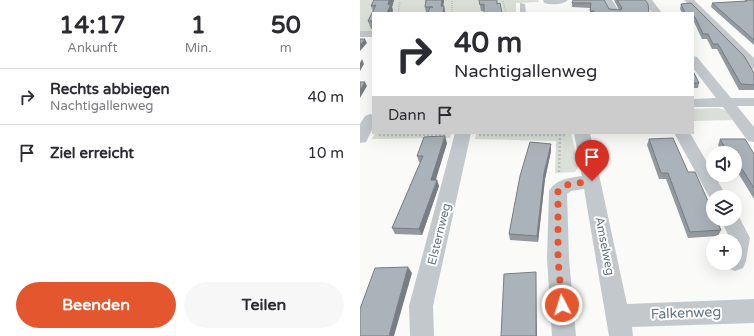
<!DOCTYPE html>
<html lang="de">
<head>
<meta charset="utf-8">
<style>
  :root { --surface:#fff; --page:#f7f7f7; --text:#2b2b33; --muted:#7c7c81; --line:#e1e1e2; --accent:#e4572e }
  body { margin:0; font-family:"Varela Round",sans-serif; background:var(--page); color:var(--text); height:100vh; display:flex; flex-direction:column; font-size:15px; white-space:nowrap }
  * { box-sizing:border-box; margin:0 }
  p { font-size:13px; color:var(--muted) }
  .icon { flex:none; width:22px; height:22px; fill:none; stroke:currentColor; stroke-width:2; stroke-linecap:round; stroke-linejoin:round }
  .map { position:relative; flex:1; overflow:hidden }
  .details { display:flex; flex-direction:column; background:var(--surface); width:360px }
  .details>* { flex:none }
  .banner { position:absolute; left:12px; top:12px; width:322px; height:122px; border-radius:0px; box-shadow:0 4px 16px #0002; background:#fff; color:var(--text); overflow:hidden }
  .buttons { position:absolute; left:346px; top:146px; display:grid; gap:8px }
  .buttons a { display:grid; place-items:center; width:36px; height:36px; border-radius:50%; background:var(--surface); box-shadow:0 4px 16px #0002; font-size:20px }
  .pin { position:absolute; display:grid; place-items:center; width:34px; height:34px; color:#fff; margin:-41px -17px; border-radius:50% 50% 50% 0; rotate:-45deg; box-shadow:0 0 4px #0007 }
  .pin .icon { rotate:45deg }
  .me { position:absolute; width:44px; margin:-22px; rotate:355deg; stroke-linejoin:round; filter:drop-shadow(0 0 3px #0008) }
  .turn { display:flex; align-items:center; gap:14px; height:84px; padding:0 16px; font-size:18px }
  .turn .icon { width:52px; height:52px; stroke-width:2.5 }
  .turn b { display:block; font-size:28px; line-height:34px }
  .then { display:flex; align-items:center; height:38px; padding:0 16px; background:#0003; gap:8px; font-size:15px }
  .eta { display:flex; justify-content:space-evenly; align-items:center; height:68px; text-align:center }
  .eta b { font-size:24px; font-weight:700; line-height:28px }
  .primary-button { display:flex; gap:8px; margin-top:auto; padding:8px 16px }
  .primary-button a { flex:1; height:46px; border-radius:24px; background:var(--accent); color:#fff; font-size:16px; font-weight:700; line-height:46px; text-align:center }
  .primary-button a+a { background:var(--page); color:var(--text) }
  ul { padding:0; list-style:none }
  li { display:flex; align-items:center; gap:12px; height:56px; padding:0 16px; border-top:1px solid var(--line) }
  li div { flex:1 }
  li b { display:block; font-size:15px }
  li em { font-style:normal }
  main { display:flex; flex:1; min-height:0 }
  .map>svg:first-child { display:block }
</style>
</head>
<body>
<main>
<section class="details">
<div class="eta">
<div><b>14:17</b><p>Ankunft</p></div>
<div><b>1</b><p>Min.</p></div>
<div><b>50</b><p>m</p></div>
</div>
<ul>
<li><svg class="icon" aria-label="right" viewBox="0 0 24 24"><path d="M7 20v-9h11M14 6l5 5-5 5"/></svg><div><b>Rechts abbiegen</b><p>Nachtigallenweg</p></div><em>40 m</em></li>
<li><svg class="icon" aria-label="arrive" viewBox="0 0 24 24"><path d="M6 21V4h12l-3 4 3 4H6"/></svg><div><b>Ziel erreicht</b></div><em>10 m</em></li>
</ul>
<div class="primary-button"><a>Beenden</a><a>Teilen</a></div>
</section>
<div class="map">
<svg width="394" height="336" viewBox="0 0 394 336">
  <rect width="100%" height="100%" fill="#fafaf8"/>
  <g fill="#dadfd7">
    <path d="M0 0H178L179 2 156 3V13H13V31H0Z"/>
    <path d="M358 108 365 110 373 120 333 121V109Z"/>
    <path d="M15 133H91L90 138 12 139Z"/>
    <path d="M116 133H211L219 166 215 172 195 173 196 141 115 139Z"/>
  </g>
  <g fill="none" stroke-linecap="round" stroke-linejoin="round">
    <g stroke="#bbbfc2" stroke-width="1.5" stroke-dasharray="1 1" stroke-linecap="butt">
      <path d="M92 1V13"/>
      <path d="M143 1 146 13"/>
      <path d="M38 13 40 2"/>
    </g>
    <g stroke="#bbbfc2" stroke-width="2.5" stroke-dasharray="2 2" stroke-linecap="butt">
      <path d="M19 135H86"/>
      <path d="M119 135H206"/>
      <path d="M199 172 200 133"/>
    </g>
    <path fill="#c3c8cc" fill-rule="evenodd" d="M160 3 165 4 166 13H160Z"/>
    <g fill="#c3c8cc" fill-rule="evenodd">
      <path d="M183 0H208C203 5 190 5 184 3Z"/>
      <path d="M242 0H252L260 13H250Z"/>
      <path d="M282 0H292L302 13H292Z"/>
      <path d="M324 0H334L394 58V69L390 68Z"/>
      <rect x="0" y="31" width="13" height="6"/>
      <path d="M333 56 337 57 371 98H394V106H377L394 127V142L388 141 363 107H333V99L356 98 333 68Z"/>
      <path d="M10 114 13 115V128L6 142 0 143V124L5 116Z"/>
      <path d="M95 133H111L73 306 74 336H50L49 306Z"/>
      <path d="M214 133H230L267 304 394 299V323L272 327 273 336H249L224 189 211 191 207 194 209 259 216 336H192L187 259 189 191C196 179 209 178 222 176Z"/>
      <path d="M314 133H330L367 197H353V202H352Z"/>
      <path d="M375 213H377L390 238 386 261 383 268 375 271 367 268 365 263H375V241H369L370 238 360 219H375Z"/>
    </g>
  </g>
  <g fill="#929a9f">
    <path d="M14 0H34L32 7 33 11 13 13V29H11L8 21 13 11 11 6Z"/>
    <path d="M66 0H84L83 6H84L85 13H66L65 7Z"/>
    <path d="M119 0 137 4 124 11H121Z"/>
    <path d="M244 0 249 9 259 10 254 0H285L289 13H230V8L212 7V3Z"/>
    <path d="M385 0H394V45L351 7 352 3 384 2Z"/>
    <path d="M331 3 384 56 394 73V90H379L357 49H352L347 39H342L334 22H333V13H322L320 9 321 4Z"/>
    <path d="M333 71 339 83 338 88H333Z"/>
    <path d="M289 139 328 172 361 230 358 236 328 238 306 179H299L287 145Z"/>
    <path d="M360 139 394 154V199L375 168V153H362L358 145Z"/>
    <path d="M87 143 75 180H77L79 186 62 235 35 234 32 228 61 162H59L57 156Z"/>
    <path d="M191 144V151L185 179 178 242 150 240 149 234Z"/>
  </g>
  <g fill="#777d82">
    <path d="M29 0H34L32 7 33 11 32 13H27L28 5Z"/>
    <path d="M82 0H84L82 13 81 6Z"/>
    <path d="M84 6 85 12V13H83Z"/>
    <path d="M5 39 7 43 0 51V45Z"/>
    <path d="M2 59 4 64 0 71V63Z"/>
    <path d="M5 82 7 86 0 98V90Z"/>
    <path d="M85 136 87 143 74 186 71 180Z"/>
    <path d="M191 144V151L185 179 178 242 177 236 184 173Z"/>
    <path d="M77 180 79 186 62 235 59 229Z"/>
    <path d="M48 267 52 273 34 336H29Z"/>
    <path d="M176 272V278L177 336H176Z"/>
  </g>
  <g fill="#aab3b9" stroke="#777d82">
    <path d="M14 0H29L28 5 31 4 27 13H13V21H8L16 5 11 6Z"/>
    <path d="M66 0H82L81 6H84L83 13H68L70 7H73H65Z"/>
    <path d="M119 0H137V4L140 3 142 13H124V4L120 5Z"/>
    <path d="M213 0H244L249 9 261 10 262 8 257 0H285L288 4 289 13H234V11H230L231 3H212Z"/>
    <path d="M386 0H394V40L352 3 387 1Z"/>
    <path d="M331 3 384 56 394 73V85L381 84 358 44H353L348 34H343L335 17H333V13H325L321 4Z"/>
    <path d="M0 39H5L0 45Z"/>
    <path d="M333 71 339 83H333Z"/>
    <path d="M0 82H5L0 90Z"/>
    <path d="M85 136 71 180H77L59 229 32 228 63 156H57L64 137Z"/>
    <path d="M313 138 328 172H335L353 212V219H356L361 230 330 232 308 173H301L289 139Z"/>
    <path d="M360 139H385L394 154V188L377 161H375V153H368Z"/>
    <path d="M170 142 191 144 184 173 177 236 149 234 160 176Z"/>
    <path d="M48 267 29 336H0V309L15 268Z"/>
    <path d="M176 272V336H141L144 274Z"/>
  </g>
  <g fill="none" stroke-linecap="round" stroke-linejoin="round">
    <path stroke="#e4572e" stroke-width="7" stroke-dasharray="0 12.6" d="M202 305 198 259V191L206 185 232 181"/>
  </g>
  <g text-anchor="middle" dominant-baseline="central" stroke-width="4" stroke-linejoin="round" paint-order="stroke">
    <g font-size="12" fill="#657683" stroke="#fff">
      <text transform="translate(79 234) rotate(-76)">Elsternweg</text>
      <text transform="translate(245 246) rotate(79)">Amselweg</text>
    </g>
    <g font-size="14" fill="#657683" stroke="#fff">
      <text transform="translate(326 313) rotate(-2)">Falkenweg</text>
    </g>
  </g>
</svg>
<div class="buttons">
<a><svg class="icon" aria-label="sound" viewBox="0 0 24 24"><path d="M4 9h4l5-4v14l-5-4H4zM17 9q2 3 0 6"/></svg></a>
<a><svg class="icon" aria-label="layers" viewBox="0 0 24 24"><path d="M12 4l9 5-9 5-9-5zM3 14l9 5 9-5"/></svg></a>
<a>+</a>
</div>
<div class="pin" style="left:232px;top:181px;background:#d93025"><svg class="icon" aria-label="arrive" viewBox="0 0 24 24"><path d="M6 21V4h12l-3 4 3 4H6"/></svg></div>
<svg class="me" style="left:202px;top:305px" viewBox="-20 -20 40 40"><circle r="17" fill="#e4572e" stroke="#fff" stroke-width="3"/><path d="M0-11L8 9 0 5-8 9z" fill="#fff"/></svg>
<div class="banner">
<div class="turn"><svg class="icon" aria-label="right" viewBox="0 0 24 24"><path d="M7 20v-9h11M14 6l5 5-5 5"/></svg><div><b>40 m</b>Nachtigallenweg</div></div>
<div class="then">Dann<svg class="icon" aria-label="arrive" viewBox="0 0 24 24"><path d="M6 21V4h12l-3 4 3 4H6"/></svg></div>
</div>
</div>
</main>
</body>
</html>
